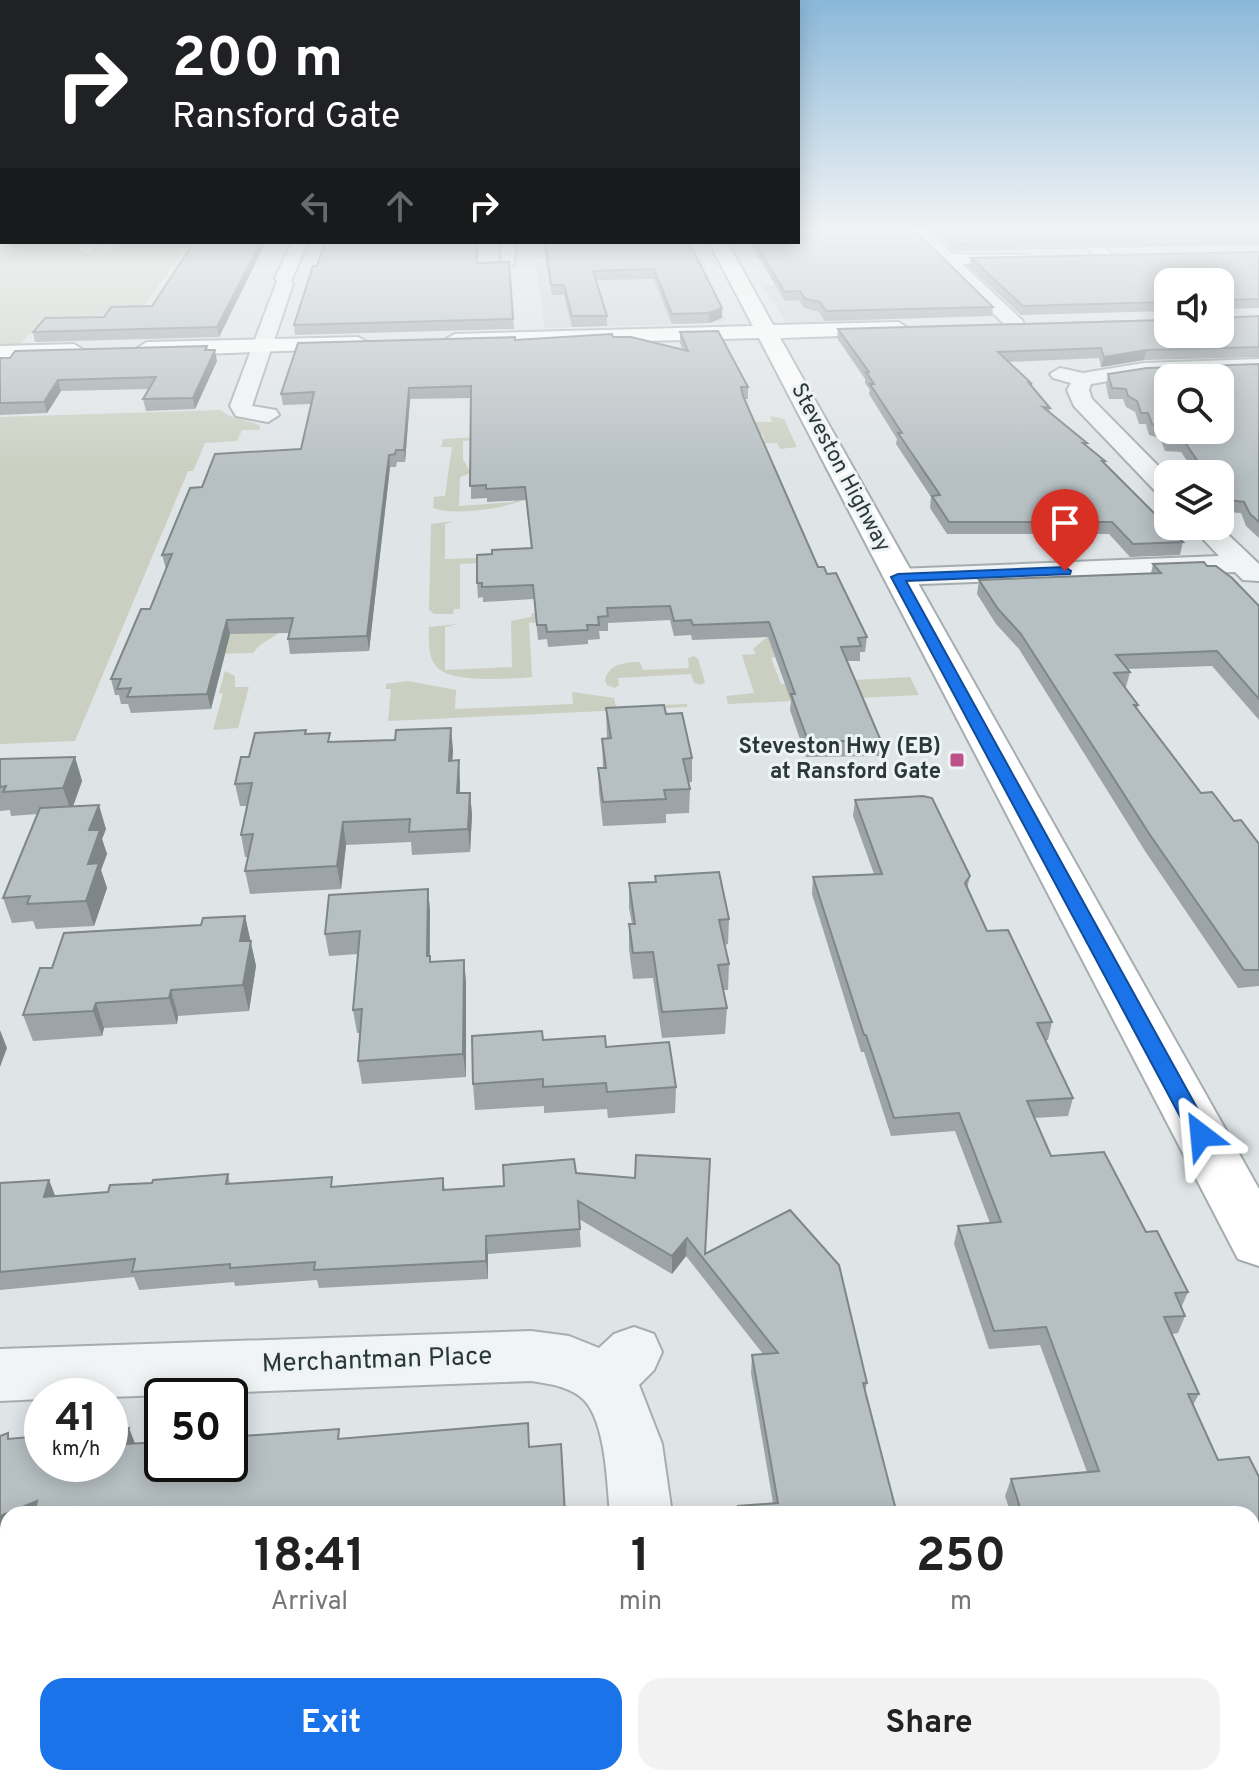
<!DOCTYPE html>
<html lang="en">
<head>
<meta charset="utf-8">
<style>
  :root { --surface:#fff; --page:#f2f2f2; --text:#222; --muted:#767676; --accent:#1a73e8 }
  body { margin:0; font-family:Overpass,sans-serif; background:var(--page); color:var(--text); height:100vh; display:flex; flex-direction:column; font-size:30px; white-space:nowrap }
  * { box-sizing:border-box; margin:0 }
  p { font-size:26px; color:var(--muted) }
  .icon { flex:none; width:44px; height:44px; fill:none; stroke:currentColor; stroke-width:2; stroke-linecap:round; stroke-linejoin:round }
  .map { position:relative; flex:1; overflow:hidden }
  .details { position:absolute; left:0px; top:1506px; width:1260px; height:280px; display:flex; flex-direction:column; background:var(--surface); border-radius:24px 24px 0 0; box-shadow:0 4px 20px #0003 }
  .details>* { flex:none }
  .guide { position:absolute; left:0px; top:0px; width:800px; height:244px; box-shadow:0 4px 20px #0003; background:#202124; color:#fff; overflow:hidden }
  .controls { position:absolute; left:1154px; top:268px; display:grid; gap:16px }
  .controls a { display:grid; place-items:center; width:80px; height:80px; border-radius:16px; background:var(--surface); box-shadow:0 4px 20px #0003; font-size:40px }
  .speed { position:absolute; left:24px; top:1378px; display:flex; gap:16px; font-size:40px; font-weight:700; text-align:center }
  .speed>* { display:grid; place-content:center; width:104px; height:104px; border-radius:50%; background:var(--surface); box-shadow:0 4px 20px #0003; line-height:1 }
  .speed small { font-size:20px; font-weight:400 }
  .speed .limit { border:4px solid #111; border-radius:12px; background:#fff; color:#111 }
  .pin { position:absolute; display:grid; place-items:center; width:68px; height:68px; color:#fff; margin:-82px -34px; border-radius:50% 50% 50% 0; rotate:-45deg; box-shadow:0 0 8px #0007 }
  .pin .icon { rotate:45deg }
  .me { position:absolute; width:88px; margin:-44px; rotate:331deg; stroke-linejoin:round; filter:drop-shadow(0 0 6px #0008) }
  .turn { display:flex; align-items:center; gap:28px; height:168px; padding:0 40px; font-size:36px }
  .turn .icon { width:104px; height:104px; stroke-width:2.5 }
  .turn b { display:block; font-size:56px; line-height:68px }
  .lanes { display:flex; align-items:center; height:76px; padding:0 40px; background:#0003; justify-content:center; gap:40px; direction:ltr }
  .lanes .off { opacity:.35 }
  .eta { display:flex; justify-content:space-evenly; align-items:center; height:136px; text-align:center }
  .eta b { font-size:48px; font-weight:700; line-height:56px }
  .action { display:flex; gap:16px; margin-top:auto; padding:16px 40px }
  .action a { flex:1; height:92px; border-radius:24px; background:var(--accent); color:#fff; font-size:32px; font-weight:700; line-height:92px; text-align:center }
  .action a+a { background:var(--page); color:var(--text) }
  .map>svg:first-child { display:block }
</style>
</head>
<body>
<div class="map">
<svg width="1259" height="1786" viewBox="0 0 1259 1786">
  <rect width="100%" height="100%" fill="#dfe4e6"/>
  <g fill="#cdd4d7">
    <path d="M705 259V276L726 320 717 323 545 328 535 263Z"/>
    <path d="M852 283 881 321 786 322 761 285Z"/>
  </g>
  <g fill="#cacfc1">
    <path d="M0 227 2 242H88L82 250 186 247 138 314 43 317 20 344 0 345Z"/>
    <path d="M221 410C231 420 250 419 260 426L259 430H242L237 441 205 443 193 471H188L75 741 0 744V417Z"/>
    <path d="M770 416 784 419 797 447 780 449 777 443H746L765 441 762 434 743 435V422H772Z"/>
    <path d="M515 435 463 441V459L471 473 460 477 459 506 514 502 513 498 523 499 521 501C500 509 453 516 433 508L434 497 445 496 452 447H441L443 439Z"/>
    <path d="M454 521 445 524V559L504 557 530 561 460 564V609H454L453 614H434L429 610 431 524Z"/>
    <path d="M532 613H537L549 622 529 623 532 677C511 679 455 683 439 669 427 659 429 641 429 627L458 624 445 627V670L512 667 511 621 531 617Z"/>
    <path d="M212 632 279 633 260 645 253 653 214 654Z"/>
    <path d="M769 635 775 657 771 658 781 684 910 677 919 695 728 704 726 696 754 693 742 655 756 654 753 649Z"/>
    <path d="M694 656 698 659 705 682 701 685 694 683 691 674 618 678 619 685 615 688 607 685 605 680C608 664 626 662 640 662L643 670 689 668 688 658Z"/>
    <path d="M225 671 235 676V687H249L238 728 213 730 223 694 219 693Z"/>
    <path d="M408 681 456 690 455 709 573 704 572 692 614 698 616 707 687 704V707L388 721 391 689H386V684Z"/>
  </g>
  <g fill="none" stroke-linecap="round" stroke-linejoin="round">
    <defs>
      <g id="street">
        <path d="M906 227H923L952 254 1029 255 1031 258 1023 263 962 264 1022 320 1024 324 1022 328H1008Z"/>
        <path d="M1059 227H1077L1115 256 1107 261 1101 259Z"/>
        <path d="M83 242H100L92 252 86 254 78 249Z"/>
        <path d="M292 242H308L291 281 293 284 252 406 276 410 279 415 268 422 236 416 230 406 277 281 275 278Z"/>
        <path d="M500 242H516L514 265H502Z"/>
        <path d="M1259 359V371L1144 375 1091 384 1089 390 1092 399 1168 476V498L1159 495 1074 406 1067 390 1071 383 1053 378 1050 374 1060 368 1083 373 1144 363Z"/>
        <path d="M1191 526H1219L1259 564V581L1243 580 1235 572 898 585 888 583 884 577 888 571 898 569 1219 556Z"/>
        <path d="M634 1327 654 1334 662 1352 654 1370 639 1385 662 1444 672 1514H610C607 1484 606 1421 583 1399 569 1386 549 1384 531 1381L110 1397 42 1396V1399L0 1401V1349L531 1331 569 1336 599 1348 614 1334Z"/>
        <path d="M628 1778H700L702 1786H628Z"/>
      </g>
      <g id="secondary">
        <path d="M709 242H727L773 325 898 322 908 328 898 334 780 338 1259 1189V1266L1238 1259 759 338 455 346 444 340 455 334 753 326Z"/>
        <path d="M358 337 369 343 366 348 147 356 136 349 147 342Z"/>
        <path d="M74 344 85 351 82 356 0 360V346Z"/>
      </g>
    </defs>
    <use href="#street" stroke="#a5adaf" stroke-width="4"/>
    <use href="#secondary" stroke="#a5adaf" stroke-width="4"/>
    <use href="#street" fill="#f1f4f5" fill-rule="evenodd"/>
    <use href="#secondary" fill="#fff" fill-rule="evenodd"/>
  </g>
  <g fill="#9da4a7">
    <path d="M927 227H1259V245L953 251Z"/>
    <path d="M113 242H266L219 337 35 342 33 332 152 306 190 248 114 249Z"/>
    <path d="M543 242H689L722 308V318L709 323 672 324 654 279 596 280 607 316V326L572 327 564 295H552Z"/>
    <path d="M749 242H798L993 307 992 316 825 321 819 312 804 308 799 300 785 301Z"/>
    <path d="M1259 252V308L1220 309V282H1168V311L1021 315 969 267 971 258Z"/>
    <path d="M509 262 514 329 295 335 294 325 317 266Z"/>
    <path d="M1259 316V357L1144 360 1101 367 1099 358 1008 362 1032 384V387L1050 408 1049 412 1087 443 1086 446 1105 461 1104 464 1183 542 1180 555 1130 557 1109 534H947L930 508 931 497 896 444 897 439 869 394 870 390 865 383V379L837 338 838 329Z"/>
    <path d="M680 332 748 387V399H744L818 567 827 574 867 637 865 652H860V661H847L881 741 879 756 806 757 790 710 791 701 768 637 692 640 691 635 674 636 670 620 608 623V631H599L600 639 588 640V644L548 647 547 639 538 640 534 599 483 602V597L478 598 477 583 492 554 531 548 526 500 487 502V498L471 499V398L410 399 405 462H397L396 467H390L369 651 290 654 288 639 289 633 230 634 211 709 131 713 128 704H121L119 695H115L111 679 150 609 166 569 162 555 202 487 301 449 311 404 283 405 281 394 515 340 613 337 683 350 680 343Z"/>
    <path d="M207 346 208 350 217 361 195 409 146 411 143 399 149 389 61 391 47 413 0 415V358Z"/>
    <path d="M1259 364V538L1246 526 1241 513 1225 512 1220 502V474H1196L1181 452 1165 451 1160 438 1149 435 1146 424H1139L1135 412 1126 407 1123 399H1109L1106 385 1108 374Z"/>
    <path d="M1153 564 1207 566 1259 606V720L1212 666 1127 669 1130 672 1126 687H1125L1138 705 1137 709 1201 793 1259 844V986L1238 988 1145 851 1019 649 996 624 977 594 979 580 1151 573Z"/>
    <path d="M606 708 666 714 692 758V782H688L690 789 689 813 666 814V823L603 826 599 792 598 768H603L602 739 607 738Z"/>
    <path d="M306 730V734L331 742 453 750 452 761 460 782V793H470L472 815 470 852 412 855 411 842 346 845 341 889 250 894 245 871 248 857H245L241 835 247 806H240L235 784 249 757Z"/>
    <path d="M75 757 82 781 73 806 106 829 102 839 107 854 101 870 107 888 94 926 36 929 33 921 12 923 3 898 38 814 11 816 10 810 0 811V759Z"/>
    <path d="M923 796 932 798 970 876 967 889 987 931 1008 930 1052 1022 1048 1040H1045L1073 1098 1068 1116 1034 1118 1051 1156 1104 1152 1146 1232 1157 1231 1188 1292 1181 1308 1185 1316 1178 1333 1172 1334 1199 1394 1193 1405 1218 1460 1249 1457 1259 1477V1786H1143L1141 1778H1252V1514H1011L1005 1496 1011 1479 1087 1472 1040 1345 989 1349 954 1244 958 1226 990 1223 955 1131 891 1136 864 1052H861L812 894 813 877 874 874 853 816 855 800Z"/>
    <path d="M655 876 729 919 728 944 724 945 729 964 728 990H723L727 1008 725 1034 662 1038 653 978 633 979 629 949V924H632L629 908V883L655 882Z"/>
    <path d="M428 889 430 911V956L431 962 464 960 466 983V1077L362 1084 358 1061 360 1033H357L353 1010 358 954 329 956 325 934Z"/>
    <path d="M245 916 256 966 249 1011 178 1016 177 1024 104 1028 102 1036 33 1041 23 1015 52 968 201 925Z"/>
    <path d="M543 1040 606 1047 676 1087 675 1113 608 1118 607 1109 544 1113V1106L475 1110 473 1084Z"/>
    <path d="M576 1173 635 1178 705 1254 867 1383 865 1391 897 1514H737L738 1506 773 1503 751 1373 752 1355 763 1354 686 1256 672 1274 579 1219 581 1247 488 1254V1279L319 1288 317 1280 235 1286 234 1282 139 1290 134 1277 0 1290V1183L49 1180 55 1196 108 1192 152 1183 228 1174 230 1184 334 1187 443 1178 445 1190 504 1186Z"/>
    <path d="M774 1778H980L977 1786H775Z"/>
  </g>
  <g fill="#7f8688">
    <path d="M261 242H266L219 337 217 327Z"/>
    <path d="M722 308V318L709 323V313Z"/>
    <path d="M215 350 217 361 195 409 193 398Z"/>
    <path d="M1146 350 1144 360 1101 367 1104 357Z"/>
    <path d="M58 380 61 391 47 413 44 402Z"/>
    <path d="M409 388 410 399 405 462 404 450Z"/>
    <path d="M389 455 390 467 369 651 367 636Z"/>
    <path d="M227 620 230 634 211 709 207 694Z"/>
    <path d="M451 728 453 750 451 783 449 761Z"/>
    <path d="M75 757 82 781 71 812 63 788Z"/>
    <path d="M459 760 460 782 459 815 457 793Z"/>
    <path d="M470 793 472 815 470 852 468 829Z"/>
    <path d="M99 805 106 829 102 839 107 854 101 870 107 888 94 926 86 901 88 864 89 830Z"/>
    <path d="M343 822 346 845 341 889 337 866Z"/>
    <path d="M428 889 430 911 429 979 427 956Z"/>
    <path d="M245 916 256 966 249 1011 243 985 240 941Z"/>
    <path d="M464 960 466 983V1077L463 1054Z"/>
    <path d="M171 990 178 1016 177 1024 169 998Z"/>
    <path d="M96 1003 104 1028 102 1036 93 1011Z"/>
    <path d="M0 1030 7 1048 0 1067Z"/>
    <path d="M49 1180 56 1198 44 1197Z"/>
    <path d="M486 1236 488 1254V1279L486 1261Z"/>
    <path d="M687 1238 686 1256 672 1274V1256Z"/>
    <path d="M129 1428 136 1446 126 1444Z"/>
    <path d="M37 1501 44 1514H8V1534L0 1537V1516Z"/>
  </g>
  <g fill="#b6bfc2" stroke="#7f8688" stroke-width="2" fill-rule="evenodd">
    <path d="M798 227H911L993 307 826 311 820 302 805 299 800 291 785 292 754 242H798Z"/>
    <path d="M937 227H1259V237L954 243Z"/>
    <path d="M194 242H261L217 327 33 332 45 318 104 317 111 307 152 306Z"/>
    <path d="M325 242H477V263L509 262 513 319 294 325 313 266H317Z"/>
    <path d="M545 242H689L722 308 709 313 672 314 654 269 593 271 607 316H572L564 285H551Z"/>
    <path d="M1259 252V299L1222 300 1220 302V282H1168V302L1023 306 971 258Z"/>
    <path d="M1220 315 1222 318 1259 316V347L1146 350 1104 357 1101 348 998 352 1032 384 1029 383 1050 408 1043 407 1087 443H1083L1105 461H1102L1183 542 1133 544 1112 522H949L932 496 940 495 898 433H902L870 384H874L866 372H869L838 329 1168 320V334H1220Z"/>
    <path d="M718 331 748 387H741L743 396 818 567H824L827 574 836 573 867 637 858 638 861 646 841 647 881 741H808L791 694H795L769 622 693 625 691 620 674 621 670 606 607 608 608 616 598 617 599 625H587L588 630 547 632 546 625H537L533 585 482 587V583H477V555L492 554V550L532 548 525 487 486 489V485L470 486 471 386 409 388 404 450H396L395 454 389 455 367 636 288 639 293 618 227 620 207 694 127 697 131 688 117 689 121 679H111L141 609H150L172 554 162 555 190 488 202 487 215 454 301 449 314 392 281 394 298 343 515 337V340L612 334 613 337H631L688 351 680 332Z"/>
    <path d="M207 346 205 350H215L193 398 143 399 156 377 58 380 44 402 0 403V358H10L15 351Z"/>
    <path d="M1259 364V522L1250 514 1244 502 1228 500 1220 484V474H1215L1213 470 1203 469 1184 441 1168 440 1163 427 1152 424 1148 413H1141L1137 401 1128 396 1126 389 1112 388 1108 374 1147 368ZM1168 378H1220V430H1168Z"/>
    <path d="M1204 562 1207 566H1216L1232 578 1259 606V699L1217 651 1116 655 1130 672 1114 673 1138 705H1134L1201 793 1212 792 1234 821 1241 820 1259 844V970H1244L1150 835 1021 634 998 609 979 580 1161 573 1153 564Z"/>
    <path d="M664 705 666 714 682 713 692 758 683 759 690 789 664 790 666 799 603 802 598 768H606L602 739 611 738 606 708Z"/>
    <path d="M451 728 449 761 459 760 457 793H470L468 829 409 832 410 819 343 822 337 866 245 871 253 834 241 835 252 783 235 784 241 757H249L255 733 306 730 305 734 330 733 328 742 395 740 396 730Z"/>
    <path d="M75 757 63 788 3 792 6 786 0 787V759Z"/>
    <path d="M923 796 932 798 970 876 965 883 987 931 1008 930 1052 1022 1037 1023 1073 1098 1027 1101 1051 1156 1104 1152 1146 1232 1157 1231 1188 1292 1175 1293 1185 1316 1164 1317 1199 1394H1188L1218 1460 1249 1457 1259 1477V1786H1158L1155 1778H1252V1514H1022L1011 1479 1099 1471 1046 1327 994 1331 958 1226 1001 1222 959 1113 894 1118 866 1035H864L813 877 882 874 855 800Z"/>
    <path d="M99 805 89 830H100L88 864 99 863 86 901 27 904 30 896 3 898 40 808Z"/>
    <path d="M719 872 729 919 719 920 729 964 718 965 727 1008 662 1012 653 952 633 953 629 924H635L629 883 656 882 655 876Z"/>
    <path d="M428 889 427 956H430V962L464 960 463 1054 358 1061 362 1009 353 1010 360 931 325 934 329 895Z"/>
    <path d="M245 916 240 941H251L243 985 171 990 169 998 96 1003 93 1011 23 1015 40 968H52L64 933 201 925 203 918Z"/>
    <path d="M542 1031 543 1040 605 1036 606 1047 669 1042 676 1087 607 1092 606 1083 543 1087V1079L473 1084 472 1036Z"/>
    <path d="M636 1155 710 1159 705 1254 790 1210 839 1265 867 1383H863L897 1514H739L738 1506 778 1503 752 1355 778 1353 687 1238 672 1256 578 1201 580 1229 486 1236V1261L314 1270 315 1262 230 1268V1264L132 1272 135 1259 0 1272V1183L49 1180 44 1197 108 1192 110 1185 152 1183 153 1180 228 1174 226 1184 332 1177 331 1187 443 1178V1190L504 1186 503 1165 574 1159 576 1173 635 1178Z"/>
    <path d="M528 1423 529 1447 561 1444 565 1514H34L37 1501 0 1516V1436L8 1433V1439L42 1436V1464H110V1430L129 1428 126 1444 162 1442V1464H230V1437L339 1429 338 1439Z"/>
    <path d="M209 1778H558V1786H169L209 1782Z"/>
    <path d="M778 1778H980L968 1780 970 1786H780Z"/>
  </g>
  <linearGradient id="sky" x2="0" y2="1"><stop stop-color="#8ab8d9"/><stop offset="0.48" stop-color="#f1f3f4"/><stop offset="1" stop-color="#f1f3f4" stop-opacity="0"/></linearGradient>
  <rect width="1259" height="477" fill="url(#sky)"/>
  <path fill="#1a73e8" stroke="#114b97" stroke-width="2" d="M1065 567 1071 571 1070 574 906 581 1212 1135 1209 1141 1201 1143 1193 1141 1190 1135 891 577 898 574Z"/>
  <rect fill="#bd528b" stroke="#eef3f4" stroke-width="3" x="949" y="752" width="16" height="16" rx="4"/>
  <g text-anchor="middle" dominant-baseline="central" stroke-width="6" stroke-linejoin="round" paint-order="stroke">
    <g font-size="22" fill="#2a373b" stroke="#eef3f4">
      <text transform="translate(840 468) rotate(62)">Steveston Highway</text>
    </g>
    <g font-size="22" font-weight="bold" fill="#2a373b" stroke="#eef3f4" text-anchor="end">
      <text x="941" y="747">Steveston Hwy (EB)<tspan x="941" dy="25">at Ransford Gate</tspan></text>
    </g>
    <g font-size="26" fill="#2a373b" stroke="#eef3f4">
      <text transform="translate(377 1361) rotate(-2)">Merchantman Place</text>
    </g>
  </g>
</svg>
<div class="controls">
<a><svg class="icon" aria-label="sound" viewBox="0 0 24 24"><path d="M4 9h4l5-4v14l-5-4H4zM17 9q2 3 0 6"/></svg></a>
<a><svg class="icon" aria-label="search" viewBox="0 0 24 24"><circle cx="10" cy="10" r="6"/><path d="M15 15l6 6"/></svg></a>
<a><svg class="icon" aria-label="layers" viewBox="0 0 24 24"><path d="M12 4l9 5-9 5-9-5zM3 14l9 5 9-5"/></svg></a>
</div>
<div class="speed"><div>41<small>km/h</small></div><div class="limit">50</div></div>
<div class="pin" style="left:1065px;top:571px;background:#d93025"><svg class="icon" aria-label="arrive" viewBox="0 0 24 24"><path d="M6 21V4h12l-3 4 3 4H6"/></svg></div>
<svg class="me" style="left:1201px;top:1135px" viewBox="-20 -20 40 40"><path d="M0-17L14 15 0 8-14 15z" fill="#1a73e8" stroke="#fff" stroke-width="4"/></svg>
<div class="guide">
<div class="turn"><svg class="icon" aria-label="right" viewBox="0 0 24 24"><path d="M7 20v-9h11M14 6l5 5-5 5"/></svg><div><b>200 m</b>Ransford Gate</div></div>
<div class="lanes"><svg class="icon off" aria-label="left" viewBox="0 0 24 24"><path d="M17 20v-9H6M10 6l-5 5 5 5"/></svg><svg class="icon off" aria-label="ahead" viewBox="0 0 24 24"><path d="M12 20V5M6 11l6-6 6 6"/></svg><svg class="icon" aria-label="right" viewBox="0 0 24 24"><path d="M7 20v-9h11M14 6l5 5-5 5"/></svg></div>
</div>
<section class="details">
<div class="eta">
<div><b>18:41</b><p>Arrival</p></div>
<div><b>1</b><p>min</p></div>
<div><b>250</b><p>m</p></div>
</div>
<div class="action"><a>Exit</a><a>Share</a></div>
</section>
</div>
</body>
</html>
